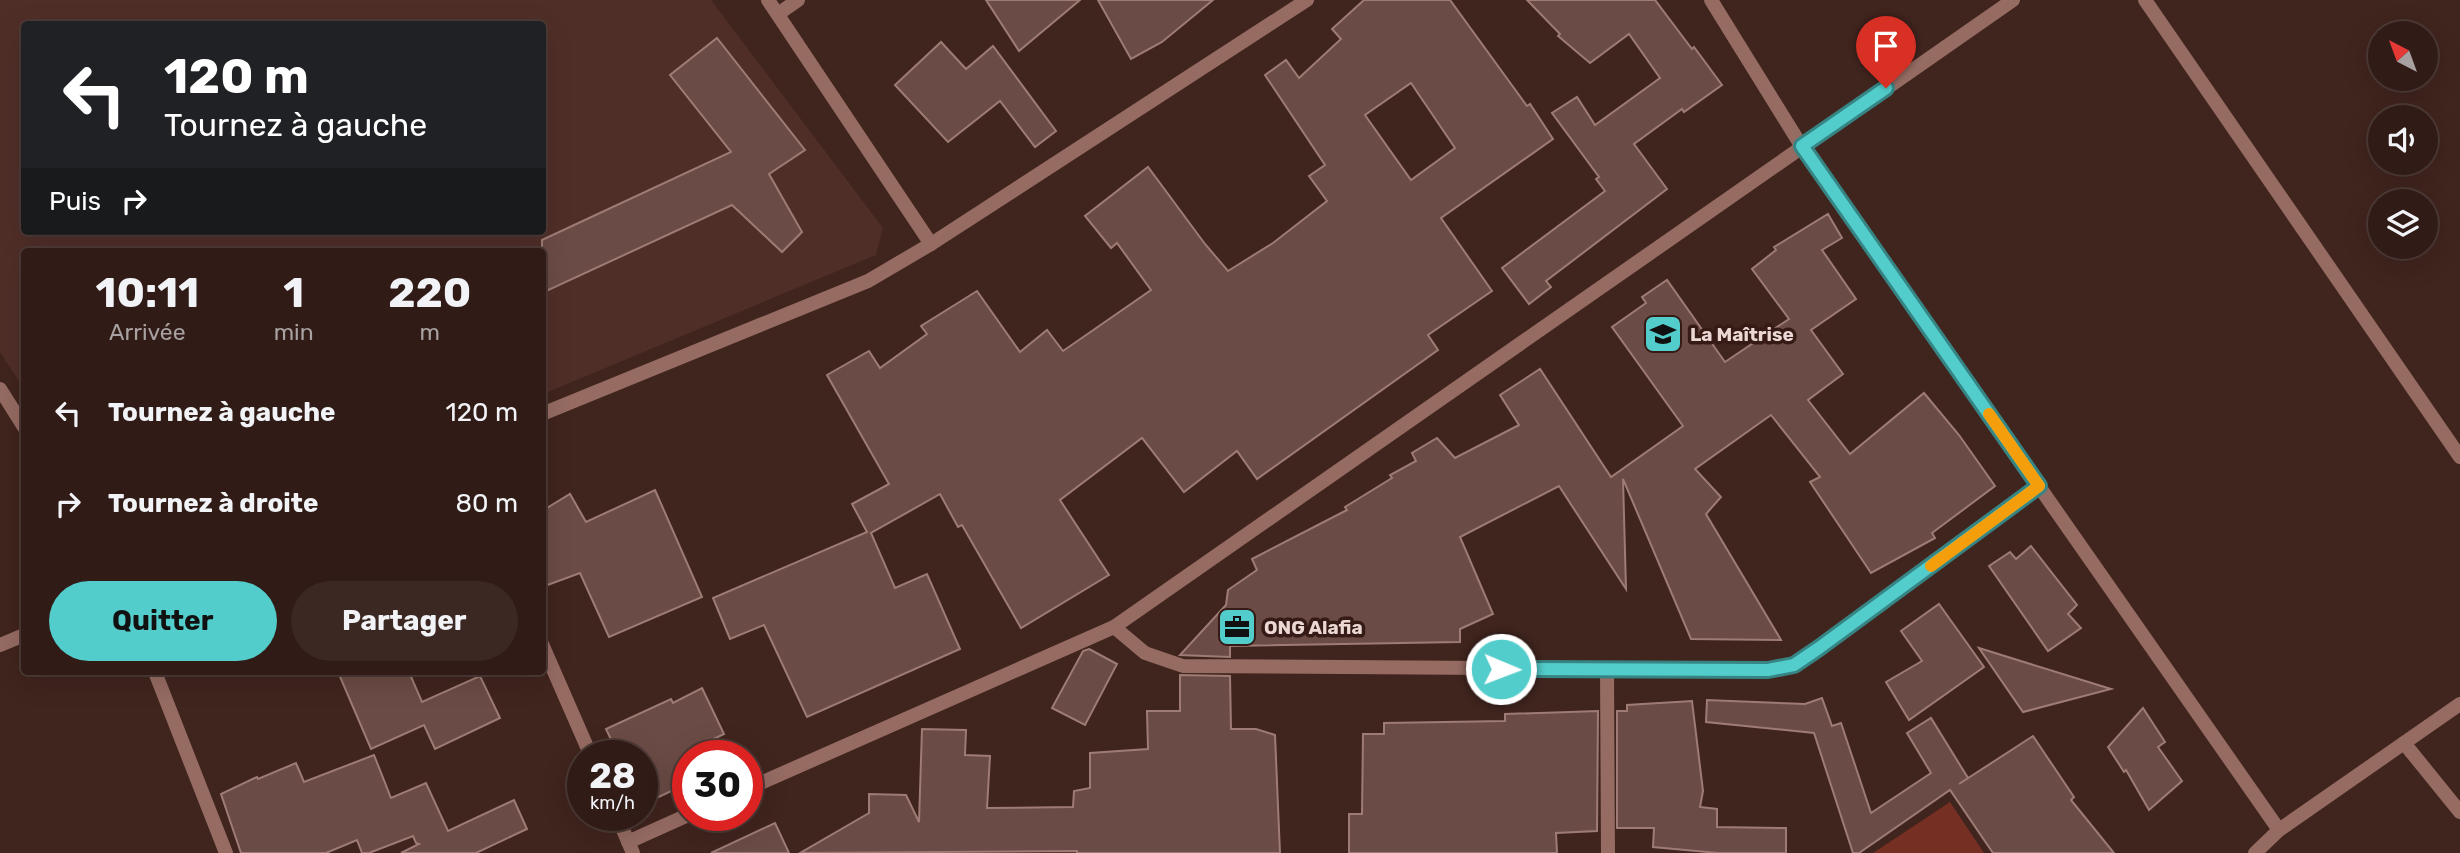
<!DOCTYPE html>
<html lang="fr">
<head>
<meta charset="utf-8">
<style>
  :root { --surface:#301b16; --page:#3c2823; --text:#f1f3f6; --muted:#a8a1a1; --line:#4b3935; --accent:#53cdcb }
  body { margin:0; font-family:Rubik,sans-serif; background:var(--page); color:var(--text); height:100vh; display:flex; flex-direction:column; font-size:26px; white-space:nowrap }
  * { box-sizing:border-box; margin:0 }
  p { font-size:23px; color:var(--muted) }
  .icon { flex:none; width:38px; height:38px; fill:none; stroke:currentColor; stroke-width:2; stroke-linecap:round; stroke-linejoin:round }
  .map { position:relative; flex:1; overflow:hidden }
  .details { position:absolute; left:21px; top:248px; width:525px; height:427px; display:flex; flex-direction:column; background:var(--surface); border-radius:7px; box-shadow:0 7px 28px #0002,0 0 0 2px var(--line) }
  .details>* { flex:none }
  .banner { position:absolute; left:21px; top:21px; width:525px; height:214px; border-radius:7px; box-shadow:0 7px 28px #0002,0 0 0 2px var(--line); background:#202124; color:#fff; overflow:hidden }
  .needle { width:46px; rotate:319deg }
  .tools { position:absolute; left:2368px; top:21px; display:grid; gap:14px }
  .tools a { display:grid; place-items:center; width:70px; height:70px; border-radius:50%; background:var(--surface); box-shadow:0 7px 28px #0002,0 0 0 2px var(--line); font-size:35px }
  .speed { position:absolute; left:567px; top:740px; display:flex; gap:14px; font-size:35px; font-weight:700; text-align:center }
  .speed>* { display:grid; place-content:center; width:91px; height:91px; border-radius:50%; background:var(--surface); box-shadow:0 7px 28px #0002,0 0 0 2px var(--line); line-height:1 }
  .speed small { font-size:18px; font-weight:400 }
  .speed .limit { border:10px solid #d22; background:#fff; color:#111 }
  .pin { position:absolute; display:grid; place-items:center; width:60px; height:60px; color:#fff; margin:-72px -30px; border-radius:50% 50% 50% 0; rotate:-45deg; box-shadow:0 0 7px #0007 }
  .pin .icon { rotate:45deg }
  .me { position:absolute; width:77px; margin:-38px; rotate:91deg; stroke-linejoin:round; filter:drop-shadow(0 0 5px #0008) }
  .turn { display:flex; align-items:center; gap:24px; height:147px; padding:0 28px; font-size:32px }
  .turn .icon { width:91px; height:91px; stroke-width:2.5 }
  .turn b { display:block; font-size:49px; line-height:60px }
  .then { display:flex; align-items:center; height:66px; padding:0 28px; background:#0003; gap:14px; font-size:26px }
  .eta { display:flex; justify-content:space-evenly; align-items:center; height:119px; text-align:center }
  .eta b { font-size:42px; font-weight:700; line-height:49px }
  .action { display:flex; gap:14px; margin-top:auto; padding:14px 28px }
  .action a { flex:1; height:80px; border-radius:42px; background:var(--accent); color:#111; font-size:28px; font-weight:700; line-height:80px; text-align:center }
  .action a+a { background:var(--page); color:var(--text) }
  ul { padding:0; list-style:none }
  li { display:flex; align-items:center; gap:21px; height:91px; padding:0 28px }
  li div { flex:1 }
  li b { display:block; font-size:26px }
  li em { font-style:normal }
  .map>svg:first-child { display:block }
</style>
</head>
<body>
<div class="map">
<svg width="2460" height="853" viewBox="0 0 2460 853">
  <rect width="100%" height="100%" fill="#40241e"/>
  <path fill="#502e28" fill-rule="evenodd" d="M0 0H711L883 228 876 255 543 394 542 252H24V389L0 352ZM24 24H542V231H24Z"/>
  <path fill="#752f23" d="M1950 802 1984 853H1873Z"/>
  <g fill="#6b4b45" stroke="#9e7c75" stroke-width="2" fill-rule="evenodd">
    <path d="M986 0H1080L1019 51Z"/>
    <path d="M1098 0H1213L1162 42 1131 59Z"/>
    <path d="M1364 0H1450L1527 106 1530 104 1553 139 1441 218 1492 291 1428 335 1438 350 1257 479 1237 451 1184 492 1142 438 1060 500 1109 575 1021 628 962 525 958 527 940 494 871 533 895 588 927 574 960 649 807 717 764 625 730 639 713 598 867 532 852 504 889 484 827 375 869 351 880 368 927 334 921 326 977 291 1020 352 1047 330 1063 351 1151 290 1117 243 1111 248 1085 216 1148 167 1205 244 1228 271 1273 243 1327 201 1309 176 1325 165 1265 75 1286 60 1299 78 1341 39 1332 29ZM1411 83 1455 148 1411 180 1365 115Z"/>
    <path d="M1527 0H1655L1692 49 1694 47 1722 85 1684 112 1682 109 1634 144 1667 189 1546 281 1551 287 1529 304 1502 268 1605 191 1596 179 1599 177 1552 113 1577 97 1595 125 1660 78 1629 34 1590 63 1558 36 1560 34Z"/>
    <path d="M717 38 805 150 769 174 802 232 782 252 732 205 542 293V240L731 152 670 75Z"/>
    <path d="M941 42 966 69 993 46 1056 131 1035 147 1000 101 948 142 895 85Z"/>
    <path d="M1828 214 1842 238 1822 250 1856 299 1811 330 1843 374 1808 400 1850 454 1924 393 1959 435 1995 486 1932 533 1935 538 1871 573 1810 482 1820 477 1771 415 1695 469 1721 497 1706 514 1781 640 1691 639 1623 479 1626 589 1559 486 1460 537 1493 614 1460 629V642L1230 646V657L1180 655 1226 605 1228 590 1257 570 1252 559 1347 510 1345 507 1392 478 1390 475 1416 461 1412 453 1437 438 1455 458 1519 425 1500 395 1540 369 1611 477 1683 426 1612 327 1646 303 1642 297 1667 280 1725 362 1789 319 1752 269 1776 250 1774 247Z"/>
    <path d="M655 490 702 597 609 637 580 573 542 587V511L570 494 586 522Z"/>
    <path d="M2031 546 2077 605 2068 614 2081 628 2048 651 1989 566 2010 552 2016 559Z"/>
    <path d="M1939 604 1984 667 1909 720 1886 682 1922 661 1901 631Z"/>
    <path d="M1979 648 2111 689 2023 712Z"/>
    <path d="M1089 649 1117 664 1085 725 1052 708 1083 651Z"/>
    <path d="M338 672H409L422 702 480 676 500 718 435 749 424 725 371 749Z"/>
    <path d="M1180 675 1230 676 1231 729H1256L1275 735 1280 853H1077V851L800 853 869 813V794L906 795 919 822 922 729 966 730 965 755 990 756 987 808 1073 807 1074 791 1090 788V753L1148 749 1147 711H1180Z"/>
    <path d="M702 688 724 734 695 748 699 756H688V783L642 805V756H619L606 729 671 699 673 703Z"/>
    <path d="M1822 698 1832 726 1841 723 1871 813 1931 773 1907 733 1931 718 1968 778 1959 784 2033 736 2074 797 2071 800 2114 853H1993L1950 790 1859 853H1853L1814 733 1706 722 1707 700 1805 704Z"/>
    <path d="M1692 701 1703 791 1700 807 1717 809V827L1786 828V853H1718L1653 847 1654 828H1617V711H1627V705Z"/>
    <path d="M2143 708 2165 742 2158 747 2182 781 2149 810 2126 770 2124 772 2108 747Z"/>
    <path d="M1598 711 1597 831 1556 833 1557 853H1349V814H1362L1363 734H1384V723L1505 721V714Z"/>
    <path d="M374 755 391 798 426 783 448 831 514 800 527 829 476 853H401L419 844 416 843 413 836 369 853H362L357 840 326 853H241L221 794 257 777 258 779 296 763 304 782Z"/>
    <path d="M775 823 789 853H711Z"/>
  </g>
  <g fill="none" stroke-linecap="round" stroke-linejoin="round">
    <g stroke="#956b62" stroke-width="14">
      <path d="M768 0 931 244"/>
      <path d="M1711 0 1802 147 2279 830"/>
      <path d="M2145 0 2460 457"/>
      <path d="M778 14 798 0"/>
      <path d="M0 389 24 427"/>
      <path d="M542 414 868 281 931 244 1307 0"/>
      <path d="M1114 627 1145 653 1183 666 1768 670 1794 665 1819 648 2039 486"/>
      <path d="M542 644 591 756"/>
      <path d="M0 645 24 635"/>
      <path d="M1607 670 1608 853"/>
      <path d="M155 672 226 853"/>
      <path d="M2404 743 2460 812"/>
      <path d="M747 789 1114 627 2013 0"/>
      <path d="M617 816 633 853"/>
      <path d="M628 842 688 815"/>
      <path d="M2255 853 2279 830 2460 704"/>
    </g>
  </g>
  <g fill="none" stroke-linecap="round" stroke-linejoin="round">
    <defs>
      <path id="route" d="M1501 669 1768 670 1794 665 1819 648 2039 486 1802 146 1886 88"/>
    </defs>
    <use href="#route" stroke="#368584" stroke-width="18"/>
    <use href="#route" stroke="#53cdcb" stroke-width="12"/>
    <path stroke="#f59e0b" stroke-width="12" d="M1931 566 2039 486 1989 414"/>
  </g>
  <defs>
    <symbol id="university-square" viewBox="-11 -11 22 22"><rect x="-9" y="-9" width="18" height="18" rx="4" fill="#53cdcb" stroke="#351a15"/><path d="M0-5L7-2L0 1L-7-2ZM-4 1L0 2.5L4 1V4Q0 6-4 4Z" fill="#111"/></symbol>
    <symbol id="office-square" viewBox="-11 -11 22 22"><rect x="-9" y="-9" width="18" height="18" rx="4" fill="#53cdcb" stroke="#351a15"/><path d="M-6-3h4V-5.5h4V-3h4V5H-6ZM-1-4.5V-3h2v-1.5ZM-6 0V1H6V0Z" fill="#111"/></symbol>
  </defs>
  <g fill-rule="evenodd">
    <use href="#university-square" x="1641" y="312" width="44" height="44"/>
    <use href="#office-square" x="1215" y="605" width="44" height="44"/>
  </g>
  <g text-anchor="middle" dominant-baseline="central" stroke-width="7" stroke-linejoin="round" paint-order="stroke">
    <g font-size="19" font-weight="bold" fill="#ebd8d4" stroke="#351a15" text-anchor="start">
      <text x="1690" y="334">La Maîtrise</text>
      <text x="1264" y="627">ONG Alafia</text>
    </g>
  </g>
</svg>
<div class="tools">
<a><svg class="needle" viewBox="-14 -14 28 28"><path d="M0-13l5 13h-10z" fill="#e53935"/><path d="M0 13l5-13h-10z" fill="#a8a1a1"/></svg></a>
<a><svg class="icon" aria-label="sound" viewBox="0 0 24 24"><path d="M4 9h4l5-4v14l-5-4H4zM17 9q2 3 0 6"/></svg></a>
<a><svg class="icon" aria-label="layers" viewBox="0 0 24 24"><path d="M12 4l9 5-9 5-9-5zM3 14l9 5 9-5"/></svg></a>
</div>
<div class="speed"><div>28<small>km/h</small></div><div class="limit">30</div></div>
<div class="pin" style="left:1886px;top:88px;background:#d93025"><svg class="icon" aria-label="arrive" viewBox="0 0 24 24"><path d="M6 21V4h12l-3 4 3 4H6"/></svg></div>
<svg class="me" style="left:1501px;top:669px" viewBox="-20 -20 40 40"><circle r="17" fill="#53cdcb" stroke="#fff" stroke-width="3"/><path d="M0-11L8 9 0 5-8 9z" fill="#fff"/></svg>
<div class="banner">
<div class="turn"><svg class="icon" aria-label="left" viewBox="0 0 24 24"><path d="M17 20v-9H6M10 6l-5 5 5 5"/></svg><div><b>120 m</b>Tournez à gauche</div></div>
<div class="then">Puis<svg class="icon" aria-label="right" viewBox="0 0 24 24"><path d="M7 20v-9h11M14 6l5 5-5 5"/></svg></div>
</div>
<section class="details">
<div class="eta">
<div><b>10:11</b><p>Arrivée</p></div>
<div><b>1</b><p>min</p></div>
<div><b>220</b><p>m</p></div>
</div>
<ul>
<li><svg class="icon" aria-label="left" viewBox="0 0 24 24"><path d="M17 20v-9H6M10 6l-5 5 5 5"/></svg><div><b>Tournez à gauche</b></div><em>120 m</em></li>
<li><svg class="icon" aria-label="right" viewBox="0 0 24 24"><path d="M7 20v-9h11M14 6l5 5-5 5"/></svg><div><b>Tournez à droite</b></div><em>80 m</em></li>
</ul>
<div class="action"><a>Quitter</a><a>Partager</a></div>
</section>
</div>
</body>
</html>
